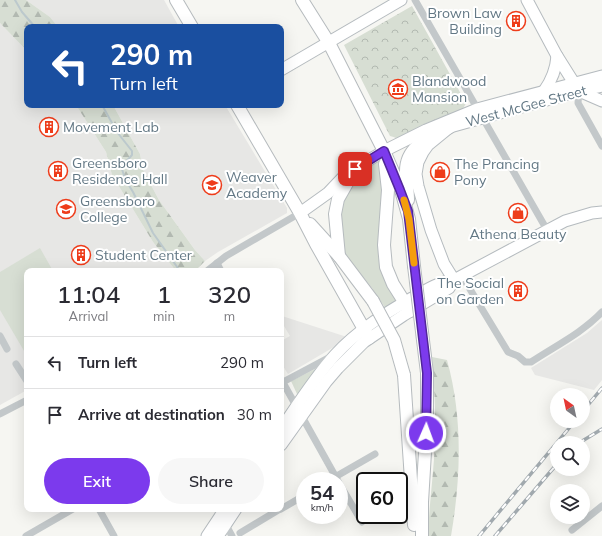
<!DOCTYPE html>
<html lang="en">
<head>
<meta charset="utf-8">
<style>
  :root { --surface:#fff; --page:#f7f7f7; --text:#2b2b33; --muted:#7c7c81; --line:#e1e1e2; --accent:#7c3aed }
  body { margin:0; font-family:Mulish,sans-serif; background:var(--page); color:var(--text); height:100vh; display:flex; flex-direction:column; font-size:15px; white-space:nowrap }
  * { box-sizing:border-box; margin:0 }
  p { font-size:13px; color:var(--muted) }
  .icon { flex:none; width:22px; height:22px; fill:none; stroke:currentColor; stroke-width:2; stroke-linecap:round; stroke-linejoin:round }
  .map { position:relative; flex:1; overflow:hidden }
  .side { position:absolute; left:24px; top:268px; width:260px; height:244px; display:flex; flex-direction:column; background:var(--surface); border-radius:8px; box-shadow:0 4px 16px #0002 }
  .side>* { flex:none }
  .top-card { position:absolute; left:24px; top:24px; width:260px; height:84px; border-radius:8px; box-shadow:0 4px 16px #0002; background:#1a4fa0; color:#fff; overflow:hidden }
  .needle { width:26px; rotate:327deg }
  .tools { position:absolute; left:550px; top:388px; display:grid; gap:8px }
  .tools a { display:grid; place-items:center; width:40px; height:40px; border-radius:50%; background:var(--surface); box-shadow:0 4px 16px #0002; font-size:20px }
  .speed { position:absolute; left:296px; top:472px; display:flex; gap:8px; font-size:20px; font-weight:700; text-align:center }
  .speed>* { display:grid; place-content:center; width:52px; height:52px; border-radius:50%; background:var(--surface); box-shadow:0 4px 16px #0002; line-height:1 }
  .speed small { font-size:10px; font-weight:400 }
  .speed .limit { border:2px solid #111; border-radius:6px; background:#fff; color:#111 }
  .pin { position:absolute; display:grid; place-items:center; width:34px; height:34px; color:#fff; margin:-17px; border-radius:8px; box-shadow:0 2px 6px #0006 }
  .me { position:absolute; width:44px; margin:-22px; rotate:2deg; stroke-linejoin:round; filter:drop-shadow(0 0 3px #0008) }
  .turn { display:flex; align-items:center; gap:14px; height:84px; padding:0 20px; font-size:18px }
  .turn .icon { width:52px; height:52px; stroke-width:2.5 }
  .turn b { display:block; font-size:28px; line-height:34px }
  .eta { display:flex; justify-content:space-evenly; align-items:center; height:68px; text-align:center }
  .eta b { font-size:24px; font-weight:600; line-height:28px }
  .action { display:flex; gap:8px; margin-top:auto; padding:8px 20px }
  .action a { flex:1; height:46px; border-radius:24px; background:var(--accent); color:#fff; font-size:16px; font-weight:600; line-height:46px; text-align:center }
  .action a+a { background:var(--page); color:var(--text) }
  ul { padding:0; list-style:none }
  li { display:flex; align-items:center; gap:12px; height:52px; padding:0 20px; border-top:1px solid var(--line) }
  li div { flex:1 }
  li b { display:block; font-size:15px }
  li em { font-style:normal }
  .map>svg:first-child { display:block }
</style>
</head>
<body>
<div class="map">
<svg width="602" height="536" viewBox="0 0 602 536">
  <defs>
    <pattern id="forest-firs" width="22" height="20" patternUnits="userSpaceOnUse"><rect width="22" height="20" fill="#d7ded3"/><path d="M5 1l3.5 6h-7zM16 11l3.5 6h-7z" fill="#b2b9b1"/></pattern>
    <pattern id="park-crowns" width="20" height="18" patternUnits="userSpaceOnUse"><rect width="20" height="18" fill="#d7ded3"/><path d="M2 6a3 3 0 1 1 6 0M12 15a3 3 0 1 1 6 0" fill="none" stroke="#b2b9b1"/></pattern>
  </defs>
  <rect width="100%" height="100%" fill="#f6f6f2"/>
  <g fill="#e7e7e5">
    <path d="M26 0H164L179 27H58L50 17Z"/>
    <path d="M0 23 27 51V105H76L106 152 112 175 153 242 176 271H27V390L0 405Z"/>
    <path d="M113 105H225L287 208V213L218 252 205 261 195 250 159 200 143 170 140 154Z"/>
    <path d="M282 316 347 337 339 344 288 374 281 363V341L290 336 281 321Z"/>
    <path d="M602 320V380L594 390 535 375 531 368 587 333Z"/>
  </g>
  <g fill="#d7ded3">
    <path d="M377 161 379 162 385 183 381 235 396 300 397 302 386 309 372 288 344 253 340 226 341 204 358 174Z"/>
    <path d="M40 248 53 271H27V356L0 310V272Z"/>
    <path d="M317 368V369L299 393 297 394 291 381Z"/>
  </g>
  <g fill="url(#forest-firs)">
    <path d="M0 0H26L50 17 58 27H27V51L0 23Z"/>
    <path d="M76 105H113L140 154 143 170 159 200 195 250 205 261 195 271H176L153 242 112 175 106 152Z"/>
    <path d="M432 357 447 360C463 417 461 478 451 536H428C429 504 434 472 435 440 436 413 434 385 432 357Z"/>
  </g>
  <path fill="url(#park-crowns)" d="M412 6 466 103 463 109 422 125 397 138 390 136 344 45Z"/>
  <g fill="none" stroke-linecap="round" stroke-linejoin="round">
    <g stroke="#bcc9cd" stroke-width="2">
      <path d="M15 0 22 12 35 27"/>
      <path d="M102 105 117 132 132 151V155L122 166V169L125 179 133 192 153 233 180 271"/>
    </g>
    <defs>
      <g id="secondary">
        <path d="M527 0 557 56 579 91 602 101"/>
        <path d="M281 70 401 0"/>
        <path d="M544 91C552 80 556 70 557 56"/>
        <path d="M300 213 328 193 346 174 384 151 426 130 477 109 602 76"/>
        <path d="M454 280 444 264 431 230 418 186 416 174 418 162 423 152 428 145 450 127 579 91 602 86"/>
        <path d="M281 429C298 404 315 377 335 355 357 331 384 314 412 298 425 291 438 282 454 280L565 221 592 213 602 212"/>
        <path d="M281 445 326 382 338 368 364 342 404 315 449 288 454 280"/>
        <path d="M207 536 225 509"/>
        <path d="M218 536 236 509"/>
      </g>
      <g id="primary">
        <path d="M176 0 192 27"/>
        <path d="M302 0 329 43 384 151 401 190 409 219 414 266"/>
        <path d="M237 105 300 213 316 244 369 338"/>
        <path d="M385 164 388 190 384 245 386 267 393 284 410 311"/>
        <path d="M408 200C408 190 406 181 406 171 406 145 431 137 450 127"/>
        <path d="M310 224 339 256 373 301"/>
        <path d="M339 256 335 214 338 199 355 169"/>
        <path d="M404 375 414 525"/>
        <path d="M422 536V502L427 419V373"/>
      </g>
    </defs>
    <use href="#secondary" stroke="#b5bbbf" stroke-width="13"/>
    <use href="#primary" stroke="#b6bbbe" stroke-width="14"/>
    <g stroke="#c3c8ca" stroke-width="7">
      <path d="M415 0 547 230"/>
      <path d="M579 91 578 103 602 146"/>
      <path d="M217 263 221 271"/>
      <path d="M207 271 226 256 300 213"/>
      <path d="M462 276 508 352 518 356 525 362H531C555 346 582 333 602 312"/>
      <path d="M0 336 7 349"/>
      <path d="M16 364 27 381"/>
      <path d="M281 379 338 481"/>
      <path d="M283 382 330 357"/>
      <path d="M0 414 27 400"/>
      <path d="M328 481 375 454"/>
      <path d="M339 483 362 522"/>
      <path d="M99 509 114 536"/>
      <path d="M217 509 232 536"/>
      <path d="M281 509 305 495"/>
      <path d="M572 530 602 506"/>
      <path d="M240 533 280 509"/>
      <path d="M26 536 73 509"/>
    </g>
    <use href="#secondary" stroke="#fff" stroke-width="11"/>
    <use href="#primary" stroke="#fff" stroke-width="12"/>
    <defs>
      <g id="rail">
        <path d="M583 411 602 388"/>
        <path d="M579 443 602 429"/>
        <path d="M479 536 575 421"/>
        <path d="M495 536 557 464"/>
      </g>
    </defs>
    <use href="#rail" stroke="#a1a9ae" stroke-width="3.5"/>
    <use href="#rail" stroke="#fff" stroke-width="2" stroke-dasharray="6" stroke-linecap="butt"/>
    <defs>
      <g id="primary-bridge">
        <path d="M414 266 427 373"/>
        <path d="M373 301 394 340 404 375"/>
      </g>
    </defs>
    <use href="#primary-bridge" stroke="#b6bbbe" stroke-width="14" stroke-linecap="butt"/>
    <use href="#primary-bridge" stroke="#fff" stroke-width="12"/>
  </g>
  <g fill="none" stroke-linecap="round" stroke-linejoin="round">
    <defs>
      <path id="route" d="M355 169 384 151 400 190 408 211 427 373 426 433"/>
    </defs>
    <use href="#route" stroke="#51269a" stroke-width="10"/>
    <use href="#route" stroke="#7c3aed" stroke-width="7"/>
    <path stroke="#f59e0b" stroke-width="7" d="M404 200 409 219 414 263"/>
  </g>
  <defs>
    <symbol id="building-ring" viewBox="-11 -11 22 22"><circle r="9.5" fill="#fff" stroke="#ee3c1a" stroke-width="1.5"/><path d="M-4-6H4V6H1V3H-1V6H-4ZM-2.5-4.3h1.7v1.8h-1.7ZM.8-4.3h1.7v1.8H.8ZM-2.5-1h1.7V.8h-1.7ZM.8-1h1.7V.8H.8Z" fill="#ee3c1a"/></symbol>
    <symbol id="museum-ring" viewBox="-11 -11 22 22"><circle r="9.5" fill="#fff" stroke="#ee3c1a" stroke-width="1.5"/><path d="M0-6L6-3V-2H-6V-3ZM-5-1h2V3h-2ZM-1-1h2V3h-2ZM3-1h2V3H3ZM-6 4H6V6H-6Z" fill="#ee3c1a"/></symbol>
    <symbol id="shop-ring" viewBox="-11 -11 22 22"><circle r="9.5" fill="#fff" stroke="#ee3c1a" stroke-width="1.5"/><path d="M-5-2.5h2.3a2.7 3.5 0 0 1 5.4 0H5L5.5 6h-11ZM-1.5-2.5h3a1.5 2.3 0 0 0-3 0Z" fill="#ee3c1a"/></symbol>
    <symbol id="school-ring" viewBox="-11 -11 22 22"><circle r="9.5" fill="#fff" stroke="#ee3c1a" stroke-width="1.5"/><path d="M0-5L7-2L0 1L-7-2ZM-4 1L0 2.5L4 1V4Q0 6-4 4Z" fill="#ee3c1a"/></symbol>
    <symbol id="university-ring" viewBox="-11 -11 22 22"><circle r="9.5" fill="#fff" stroke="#ee3c1a" stroke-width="1.5"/><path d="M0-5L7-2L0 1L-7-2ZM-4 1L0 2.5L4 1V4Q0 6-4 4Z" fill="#ee3c1a"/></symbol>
  </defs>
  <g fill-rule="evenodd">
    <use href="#building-ring" x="505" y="10" width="22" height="22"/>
    <use href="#museum-ring" x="387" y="78" width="22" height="22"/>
    <use href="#building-ring" x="38" y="116" width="22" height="22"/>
    <use href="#building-ring" x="47" y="160" width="22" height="22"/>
    <use href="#shop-ring" x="429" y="161" width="22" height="22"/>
    <use href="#school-ring" x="201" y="174" width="22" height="22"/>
    <use href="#university-ring" x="55" y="198" width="22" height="22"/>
    <use href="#shop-ring" x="507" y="202" width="22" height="22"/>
    <use href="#building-ring" x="70" y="244" width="22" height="22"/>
    <use href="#building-ring" x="507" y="280" width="22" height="22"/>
  </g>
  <g text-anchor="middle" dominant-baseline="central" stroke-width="4" stroke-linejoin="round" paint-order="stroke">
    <g font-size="14" fill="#637885" stroke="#fff" text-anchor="start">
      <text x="502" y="13" text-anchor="end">Brown Law<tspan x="502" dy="16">Building</tspan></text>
      <text x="412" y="81">Blandwood<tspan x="412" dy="16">Mansion</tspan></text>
      <text x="63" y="127">Movement Lab</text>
      <text x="72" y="163">Greensboro<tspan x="72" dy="16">Residence Hall</tspan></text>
      <text x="454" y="164">The Prancing<tspan x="454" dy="16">Pony</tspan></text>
      <text x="226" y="177">Weaver<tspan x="226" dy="16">Academy</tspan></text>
      <text x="80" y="201">Greensboro<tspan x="80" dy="16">College</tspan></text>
      <text x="518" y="234" text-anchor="middle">Athena Beauty</text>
      <text x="95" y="255">Student Center</text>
      <text x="504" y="283" text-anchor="end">The Social<tspan x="504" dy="16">on Garden</tspan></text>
    </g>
    <g font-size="14" fill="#637885" stroke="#fff">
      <text transform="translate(526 106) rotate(-15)">West McGee Street</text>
    </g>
  </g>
</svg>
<div class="tools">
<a><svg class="needle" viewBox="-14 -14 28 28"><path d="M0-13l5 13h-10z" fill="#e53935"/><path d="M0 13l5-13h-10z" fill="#7c7c81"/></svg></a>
<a><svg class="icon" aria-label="search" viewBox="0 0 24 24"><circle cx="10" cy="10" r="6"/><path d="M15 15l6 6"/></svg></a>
<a><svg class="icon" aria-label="layers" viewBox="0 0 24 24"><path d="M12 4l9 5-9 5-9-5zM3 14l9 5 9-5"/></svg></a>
</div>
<div class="speed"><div>54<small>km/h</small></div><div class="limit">60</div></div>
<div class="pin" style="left:355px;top:169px;background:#d93025"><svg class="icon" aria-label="arrive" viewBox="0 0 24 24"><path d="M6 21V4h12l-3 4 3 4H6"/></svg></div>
<svg class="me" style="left:426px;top:433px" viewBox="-20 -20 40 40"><circle r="17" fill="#7c3aed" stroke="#fff" stroke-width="3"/><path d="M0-11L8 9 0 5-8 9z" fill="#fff"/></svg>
<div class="top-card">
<div class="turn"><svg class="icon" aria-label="left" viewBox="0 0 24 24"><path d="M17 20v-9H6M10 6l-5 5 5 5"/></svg><div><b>290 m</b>Turn left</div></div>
</div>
<section class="side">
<div class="eta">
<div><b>11:04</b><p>Arrival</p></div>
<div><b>1</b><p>min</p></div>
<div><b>320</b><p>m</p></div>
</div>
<ul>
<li><svg class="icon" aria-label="left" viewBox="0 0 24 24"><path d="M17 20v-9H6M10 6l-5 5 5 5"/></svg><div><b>Turn left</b></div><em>290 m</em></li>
<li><svg class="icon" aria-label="arrive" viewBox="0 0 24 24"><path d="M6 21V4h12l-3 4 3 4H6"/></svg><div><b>Arrive at destination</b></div><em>30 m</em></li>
</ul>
<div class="action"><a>Exit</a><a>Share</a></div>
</section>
</div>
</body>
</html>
